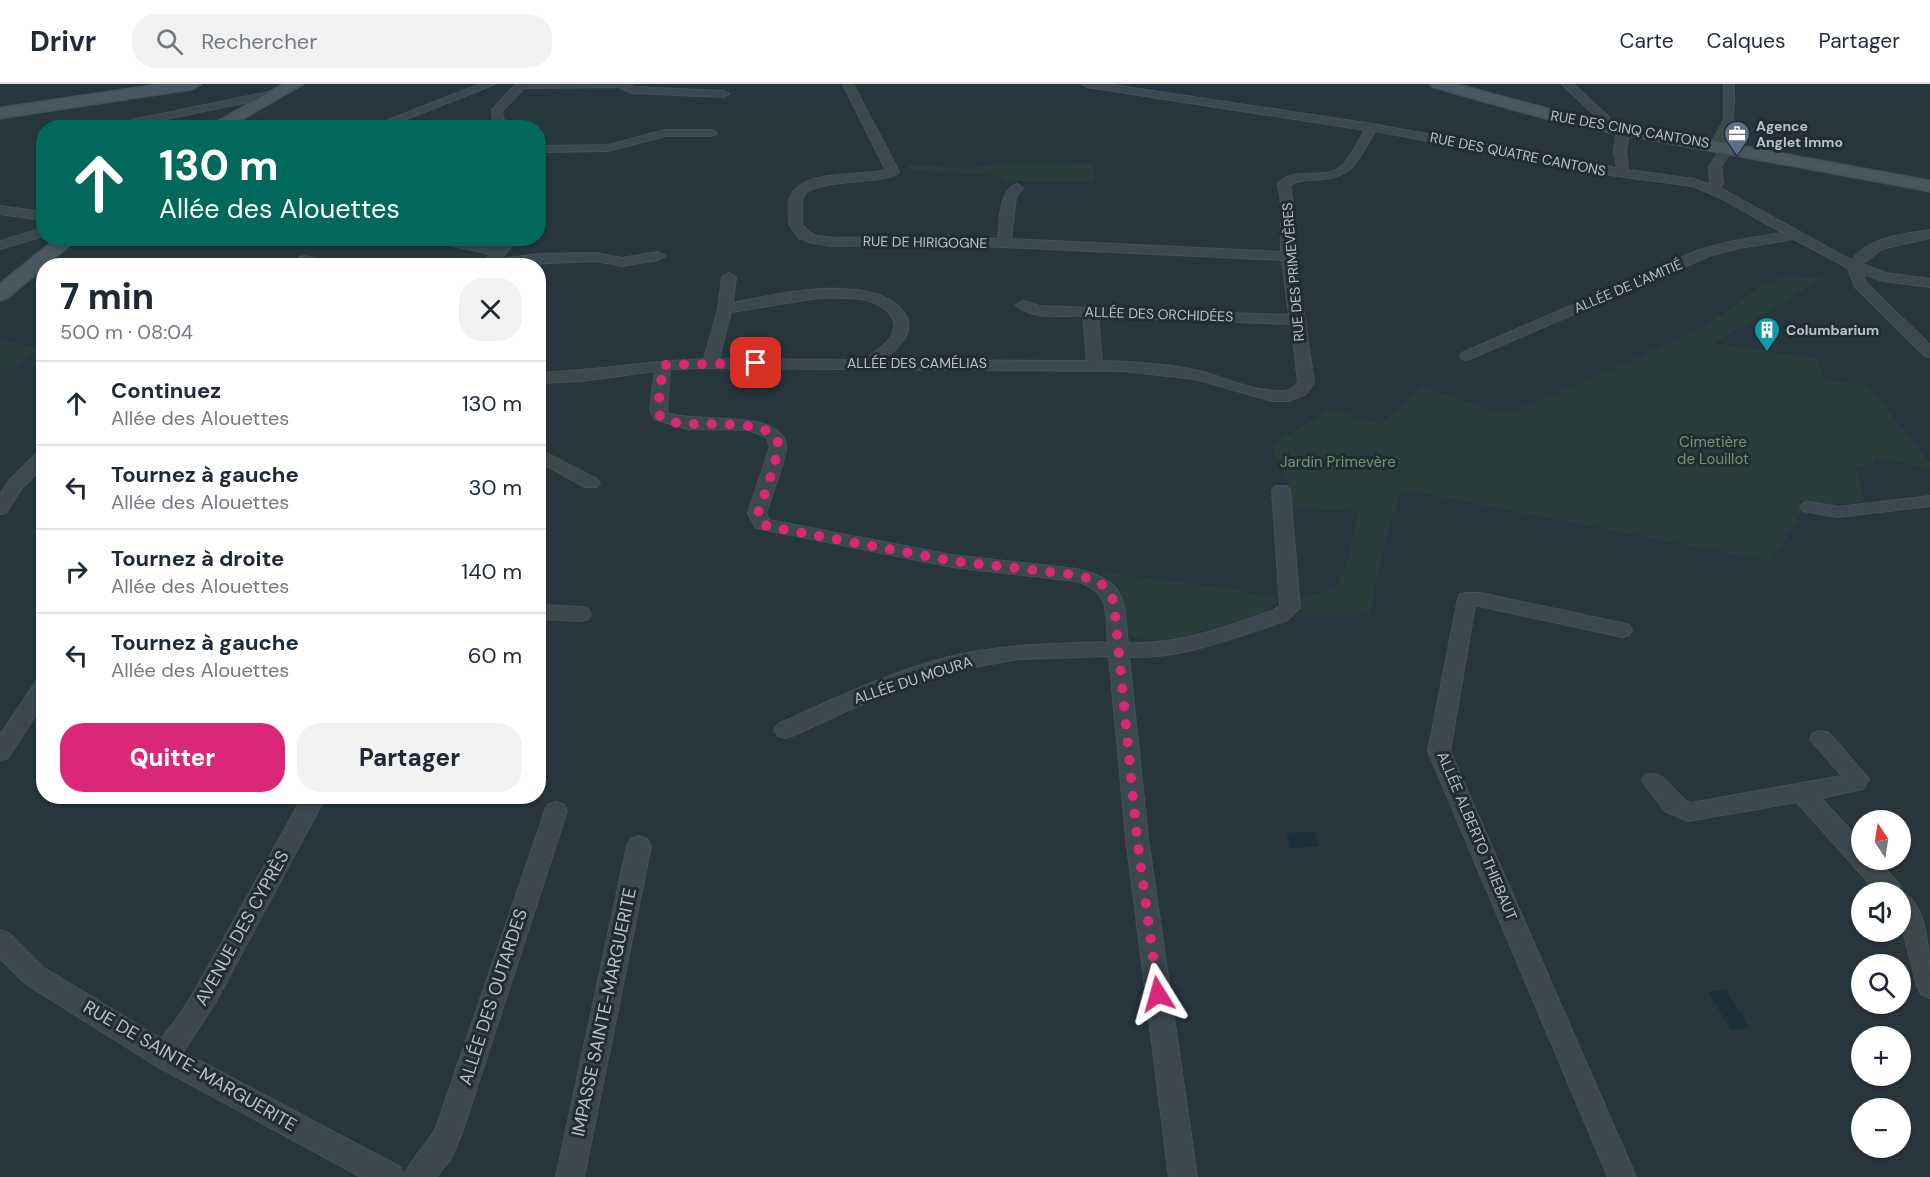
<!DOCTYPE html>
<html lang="fr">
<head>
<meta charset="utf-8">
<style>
  :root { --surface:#fff; --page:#f2f2f3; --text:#1f2937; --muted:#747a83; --line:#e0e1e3; --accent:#db2777 }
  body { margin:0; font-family:"DM Sans",sans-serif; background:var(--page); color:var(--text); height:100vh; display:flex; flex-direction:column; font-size:22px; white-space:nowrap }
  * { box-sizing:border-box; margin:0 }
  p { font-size:20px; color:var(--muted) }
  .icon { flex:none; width:33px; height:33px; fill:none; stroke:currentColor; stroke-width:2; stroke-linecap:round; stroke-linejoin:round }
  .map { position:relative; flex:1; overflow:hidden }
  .sheet { position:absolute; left:36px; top:174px; width:510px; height:546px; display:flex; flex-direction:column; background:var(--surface); border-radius:24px; box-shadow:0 2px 4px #0004 }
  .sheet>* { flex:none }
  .banner { position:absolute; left:36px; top:36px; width:510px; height:126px; border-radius:24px; box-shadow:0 2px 4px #0004; background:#00695c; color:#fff; overflow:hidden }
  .needle { width:39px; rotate:348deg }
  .controls { position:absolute; left:1851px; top:726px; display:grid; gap:12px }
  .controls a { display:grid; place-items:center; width:60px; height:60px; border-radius:50%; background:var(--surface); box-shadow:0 2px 4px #0004; font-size:30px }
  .pin { position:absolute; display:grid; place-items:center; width:51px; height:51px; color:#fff; margin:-26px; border-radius:12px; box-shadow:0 3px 9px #0006 }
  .me { position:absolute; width:66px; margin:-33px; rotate:352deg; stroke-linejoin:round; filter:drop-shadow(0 0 4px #0008) }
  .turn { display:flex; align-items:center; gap:21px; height:126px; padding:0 24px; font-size:27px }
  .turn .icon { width:78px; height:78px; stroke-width:2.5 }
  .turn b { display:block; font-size:42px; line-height:51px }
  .round { display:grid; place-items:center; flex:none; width:63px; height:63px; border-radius:24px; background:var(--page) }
  .headline { display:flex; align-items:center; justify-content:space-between; height:102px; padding:0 24px }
  h1 { font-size:36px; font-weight:800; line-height:45px }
  .cta { display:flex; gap:12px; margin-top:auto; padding:12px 24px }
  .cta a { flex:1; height:69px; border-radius:24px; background:var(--accent); color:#fff; font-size:24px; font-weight:800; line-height:69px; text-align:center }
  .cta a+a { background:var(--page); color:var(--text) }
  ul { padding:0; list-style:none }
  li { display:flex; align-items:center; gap:18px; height:84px; padding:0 24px; border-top:2px solid var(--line) }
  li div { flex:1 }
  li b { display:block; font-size:22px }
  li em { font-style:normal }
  header { display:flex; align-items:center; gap:36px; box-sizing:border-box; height:84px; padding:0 30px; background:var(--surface); border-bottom:2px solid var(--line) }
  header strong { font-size:28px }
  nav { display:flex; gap:33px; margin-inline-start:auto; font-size:21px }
  .search { width:420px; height:54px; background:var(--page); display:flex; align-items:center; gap:15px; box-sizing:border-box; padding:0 21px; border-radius:24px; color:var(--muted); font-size:22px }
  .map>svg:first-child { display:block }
</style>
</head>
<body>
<header>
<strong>Drivr</strong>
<div class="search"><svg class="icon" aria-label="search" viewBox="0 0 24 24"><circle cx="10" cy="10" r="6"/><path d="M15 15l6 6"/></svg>Rechercher</div>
<nav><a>Carte</a><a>Calques</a><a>Partager</a></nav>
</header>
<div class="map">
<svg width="1930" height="1093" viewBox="0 0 1930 1093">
  <rect width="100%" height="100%" fill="#27363d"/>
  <g fill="#293e3b">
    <path d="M1013 79 1092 80 1094 98 1002 97 1001 92 910 86 908 81 967 84Z"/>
    <path d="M1786 192 1823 194 1714 259 1818 275 1823 296 1868 301 1930 379V384L1874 374 1875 378 1861 383 1855 382 1865 418 1832 421 1800 416 1802 427 1772 478 1402 405 1387 449 1369 531 1303 533 1300 515 1337 503 1347 480 1358 428 1291 423 1289 402 1271 361 1330 326 1382 340 1421 302 1505 331 1625 280 1700 244 1737 221 1757 204Z"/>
    <path d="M0 256 42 265 8 286 0 284Z"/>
    <path d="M1100 488 1234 505 1280 516 1260 530 1186 552 1161 556 1137 555 1128 550 1120 502Z"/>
  </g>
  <g fill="#1b303b">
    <path d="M1315 748 1320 762 1290 764 1286 749Z"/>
    <path d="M1726 906 1749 944 1731 946 1708 908Z"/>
  </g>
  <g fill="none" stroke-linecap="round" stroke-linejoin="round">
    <defs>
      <g id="street">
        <path d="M480 0H495L384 44H368Z"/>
        <path d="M516 0H628L634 3 724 7 729 10 724 13 632 9 618 3 524 4 502 27 503 35 515 44H501L493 37 492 26Z"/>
        <path d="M843 0H853L899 88C884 101 832 93 805 109L802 116V141L809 148 816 152 834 154 939 152 998 155C1000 138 998 107 1017 100L1023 104 1016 113 1011 155 1281 168 1282 126 1278 99C1295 82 1324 97 1342 82 1351 74 1358 57 1365 46L1087 3 1082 0H1107L1372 40 1617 84 1614 67 1617 45 1623 42 1629 45 1626 67 1628 86 1694 95 1710 101 1709 82 1724 61 1728 60 1734 63 1721 82 1723 99 1720 104 1847 174 1852 176C1869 153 1903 150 1930 146V154L1882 165 1862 180 1886 189 1930 195V203L1883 197 1863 190 1866 199 1930 261V273L1925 272 1855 203 1848 184 1794 155 1739 164 1709 172 1467 276 1462 275 1460 272 1462 269 1699 166 1738 156 1783 149 1717 112 1692 102 1610 91 1375 47C1360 72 1355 92 1323 95 1311 96 1301 95 1290 101L1294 126 1295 172 1314 298 1306 310 1288 317H1272L1195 295 1123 287 710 284 670 285 667 329C695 340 782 324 786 362 787 373 770 416 766 429L769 436 952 471 1077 485C1127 498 1123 513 1128 559 1179 561 1224 543 1272 527L1280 522 1272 406 1275 402H1287L1290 406 1300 524 1286 537C1234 553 1184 575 1129 573L1148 754 1197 1093H1169L1126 754 1109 572 1019 575 956 586 873 615 792 652 785 654 778 652 774 646 778 640C834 615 892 587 953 572 1004 560 1056 560 1108 558 1105 527 1111 508 1076 497L952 483 756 444 748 429 770 363 767 354 749 346 688 345 654 335 650 325 655 287 582 297 538 299V289C594 287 648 277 704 275L718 225 722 193 729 189 736 193 733 219C776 210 876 187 905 230 917 248 896 266 883 276L1087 277 1083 232C1064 231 1031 236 1016 221L1023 217 1039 222 1289 231 1282 176 939 160 834 162 813 159 799 154 790 142C789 133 787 122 790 114 801 84 862 93 886 86ZM818 214C842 214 878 210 892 233 896 240 894 248 890 254 883 263 873 269 865 276L719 275 731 228ZM1098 233 1291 240 1298 298C1293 307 1285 308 1275 307 1249 306 1223 293 1199 287 1168 280 1134 278 1102 277Z"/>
        <path d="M1562 0H1573L1609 33V44H1601L1600 36Z"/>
        <path d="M1724 0H1734C1734 18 1736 56 1716 64L1710 61 1724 36Z"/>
        <path d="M278 6 282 7V11L132 42 127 39 132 36Z"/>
        <path d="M665 46H711L717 49 711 52H665L608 67 538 68V62L608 61Z"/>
        <path d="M0 122 44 128V136L0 130Z"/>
        <path d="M44 144V152L0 165V157Z"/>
        <path d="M428 154H455L497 163 505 154H518L501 175 539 170 596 169 622 174 658 168 665 172 658 176 622 182 596 177 489 182 484 178 491 170 434 158Z"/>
        <path d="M305 172 332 179 333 182H310L300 179 298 176 300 173Z"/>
        <path d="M31 183 44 187V195L26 190 24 187 26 184Z"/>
        <path d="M538 365 597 395 600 399 597 403H585L538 377Z"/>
        <path d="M44 367V382L21 405 6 429 0 430V411L8 398 38 368Z"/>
        <path d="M1930 412V422L1838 433 1803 427 1800 423 1803 419 1809 418 1838 423Z"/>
        <path d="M1467 509H1480L1622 539 1629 541 1632 546 1629 551 1622 553 1475 521 1450 667 1636 1093H1608L1428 667 1458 515 1460 510Z"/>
        <path d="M538 521 581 523 588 525 591 530 588 535 581 537 538 535Z"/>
        <path d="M44 594V618L8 674 0 676V651L37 596Z"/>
        <path d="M1821 647 1829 649 1869 695 1863 705 1821 714 1862 759V776H1876L1900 801 1903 809C1930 821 1930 884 1930 914L1921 910 1917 902 1900 835V808H1877L1797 718 1688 737 1665 727 1642 697 1645 691C1666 684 1673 711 1690 719L1842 692 1810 655 1813 649Z"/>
        <path d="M303 712H326L215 919 183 968 400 1083 404 1092C411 1074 427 1062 436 1044L545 727 548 721 556 718 564 721 567 727 462 1049 450 1076 436 1093H361L155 981 26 900 0 874V846L9 849 44 884 161 955 181 929 197 903Z"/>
        <path d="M639 752 647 755 651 762 584 1093H556L627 762 631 755Z"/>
      </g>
      <g id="secondary">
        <path d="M163 0H201L193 5 0 34V24Z"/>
        <path d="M284 0H303L227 44H206Z"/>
        <path d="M1430 0H1455L1567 30 1930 97V107L1566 40 1433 3Z"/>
        <path d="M57 154H78L7 214 0 216V200Z"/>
      </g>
    </defs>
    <use href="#street" stroke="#445157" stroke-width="2"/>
    <use href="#secondary" stroke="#445157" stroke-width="3"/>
    <use href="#street" fill="#3b484e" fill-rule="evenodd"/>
    <use href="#secondary" fill="#495860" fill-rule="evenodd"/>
  </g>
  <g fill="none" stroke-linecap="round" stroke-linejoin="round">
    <path stroke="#db2777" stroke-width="10" stroke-dasharray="0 18" d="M756 279 663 281 658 325 660 332C665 335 671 338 677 339 696 343 780 332 778 362 776 382 764 410 758 429L762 440 771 443 952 477 1077 491C1096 497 1109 499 1114 520L1137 754 1158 910"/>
  </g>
  <defs>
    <symbol id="office-pin" viewBox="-11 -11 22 30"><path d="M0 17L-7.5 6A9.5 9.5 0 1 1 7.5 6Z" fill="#5c6f8a" stroke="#202d33"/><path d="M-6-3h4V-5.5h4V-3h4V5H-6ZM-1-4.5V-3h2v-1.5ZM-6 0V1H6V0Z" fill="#fff"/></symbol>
    <symbol id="building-pin" viewBox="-11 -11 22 30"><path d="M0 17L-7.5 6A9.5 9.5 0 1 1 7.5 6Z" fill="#0f9aa8" stroke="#202d33"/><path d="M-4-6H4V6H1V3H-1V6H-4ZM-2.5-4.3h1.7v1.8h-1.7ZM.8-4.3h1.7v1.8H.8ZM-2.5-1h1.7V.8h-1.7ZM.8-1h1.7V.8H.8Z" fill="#fff"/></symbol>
  </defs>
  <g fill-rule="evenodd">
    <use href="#office-pin" x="1722" y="35" width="30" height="40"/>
    <use href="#building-pin" x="1752" y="231" width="30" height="40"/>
  </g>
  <g text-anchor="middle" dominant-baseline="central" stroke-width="6" stroke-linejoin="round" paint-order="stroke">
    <g font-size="14" font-weight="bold" fill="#b7c2c8" stroke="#202d33" text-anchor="start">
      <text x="1756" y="42">Agence<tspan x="1756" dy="16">Anglet Immo</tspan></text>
      <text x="1786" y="246">Columbarium</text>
    </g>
    <g font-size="14" fill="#b7c2c8" stroke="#202d33">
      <text transform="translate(1630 45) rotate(10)">RUE DES CINQ CANTONS</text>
      <text transform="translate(1518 70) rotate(11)">RUE DES QUATRE CANTONS</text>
      <text transform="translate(925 158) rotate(1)">RUE DE HIRIGOGNE</text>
      <text transform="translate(1293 188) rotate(-95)">RUE DES PRIMEVÈRES</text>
      <text transform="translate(1628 202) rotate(-23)">ALLÉE DE L'AMITIÉ</text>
      <text transform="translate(1159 230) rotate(2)">ALLÉE DES ORCHIDÉES</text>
      <text x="917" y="279">ALLÉE DES CAMÉLIAS</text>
    </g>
    <g font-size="15" fill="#719770" stroke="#202d33">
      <text x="1713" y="358">Cimetière<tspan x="1713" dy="17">de Louillot</tspan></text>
      <text x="1338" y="378">Jardin Primevère</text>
    </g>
    <g font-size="15" fill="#b7c2c8" stroke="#202d33">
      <text transform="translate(913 596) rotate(-18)">ALLÉE DU MOURA</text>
      <text transform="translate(1477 752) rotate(67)">ALLÉE ALBERTO THIEBAUT</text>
    </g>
    <g font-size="18" fill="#b7c2c8" stroke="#202d33">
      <text transform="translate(242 844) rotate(-61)">AVENUE DES CYPRÈS</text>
      <text transform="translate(493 913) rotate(-72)">ALLÉE DES OUTARDES</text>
      <text transform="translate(604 928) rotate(-78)">IMPASSE SAINTE-MARGUERITE</text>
      <text transform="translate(190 982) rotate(30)">RUE DE SAINTE-MARGUERITE</text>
    </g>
  </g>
</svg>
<div class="controls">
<a><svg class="needle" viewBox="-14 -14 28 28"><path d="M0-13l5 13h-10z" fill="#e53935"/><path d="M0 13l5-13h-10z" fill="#747a83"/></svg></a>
<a><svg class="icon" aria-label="sound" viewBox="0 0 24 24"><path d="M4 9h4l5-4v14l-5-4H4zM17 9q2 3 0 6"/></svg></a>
<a><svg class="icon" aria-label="search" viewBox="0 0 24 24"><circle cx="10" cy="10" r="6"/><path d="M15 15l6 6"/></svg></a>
<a>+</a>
<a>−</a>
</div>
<div class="pin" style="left:756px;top:279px;background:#d93025"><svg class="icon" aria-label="arrive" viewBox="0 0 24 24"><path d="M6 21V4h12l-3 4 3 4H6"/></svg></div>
<svg class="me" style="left:1158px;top:910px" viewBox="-20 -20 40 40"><path d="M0-17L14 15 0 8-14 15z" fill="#db2777" stroke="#fff" stroke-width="4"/></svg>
<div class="banner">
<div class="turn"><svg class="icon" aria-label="ahead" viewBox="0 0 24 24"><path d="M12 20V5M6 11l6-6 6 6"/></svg><div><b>130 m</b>Allée des Alouettes</div></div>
</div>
<section class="sheet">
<div class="headline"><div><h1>7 min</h1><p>500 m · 08:04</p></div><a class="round"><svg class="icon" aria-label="close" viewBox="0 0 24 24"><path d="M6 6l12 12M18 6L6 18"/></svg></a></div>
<ul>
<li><svg class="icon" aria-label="ahead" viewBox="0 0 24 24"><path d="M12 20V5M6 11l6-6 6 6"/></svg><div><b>Continuez</b><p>Allée des Alouettes</p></div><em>130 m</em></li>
<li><svg class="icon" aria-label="left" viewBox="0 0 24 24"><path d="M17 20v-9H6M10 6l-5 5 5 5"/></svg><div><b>Tournez à gauche</b><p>Allée des Alouettes</p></div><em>30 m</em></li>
<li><svg class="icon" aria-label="right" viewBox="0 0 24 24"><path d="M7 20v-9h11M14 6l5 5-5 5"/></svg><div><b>Tournez à droite</b><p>Allée des Alouettes</p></div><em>140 m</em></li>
<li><svg class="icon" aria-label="left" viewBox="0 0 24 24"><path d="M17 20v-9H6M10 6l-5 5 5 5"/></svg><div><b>Tournez à gauche</b><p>Allée des Alouettes</p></div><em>60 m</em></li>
</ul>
<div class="cta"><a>Quitter</a><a>Partager</a></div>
</section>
</div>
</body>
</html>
